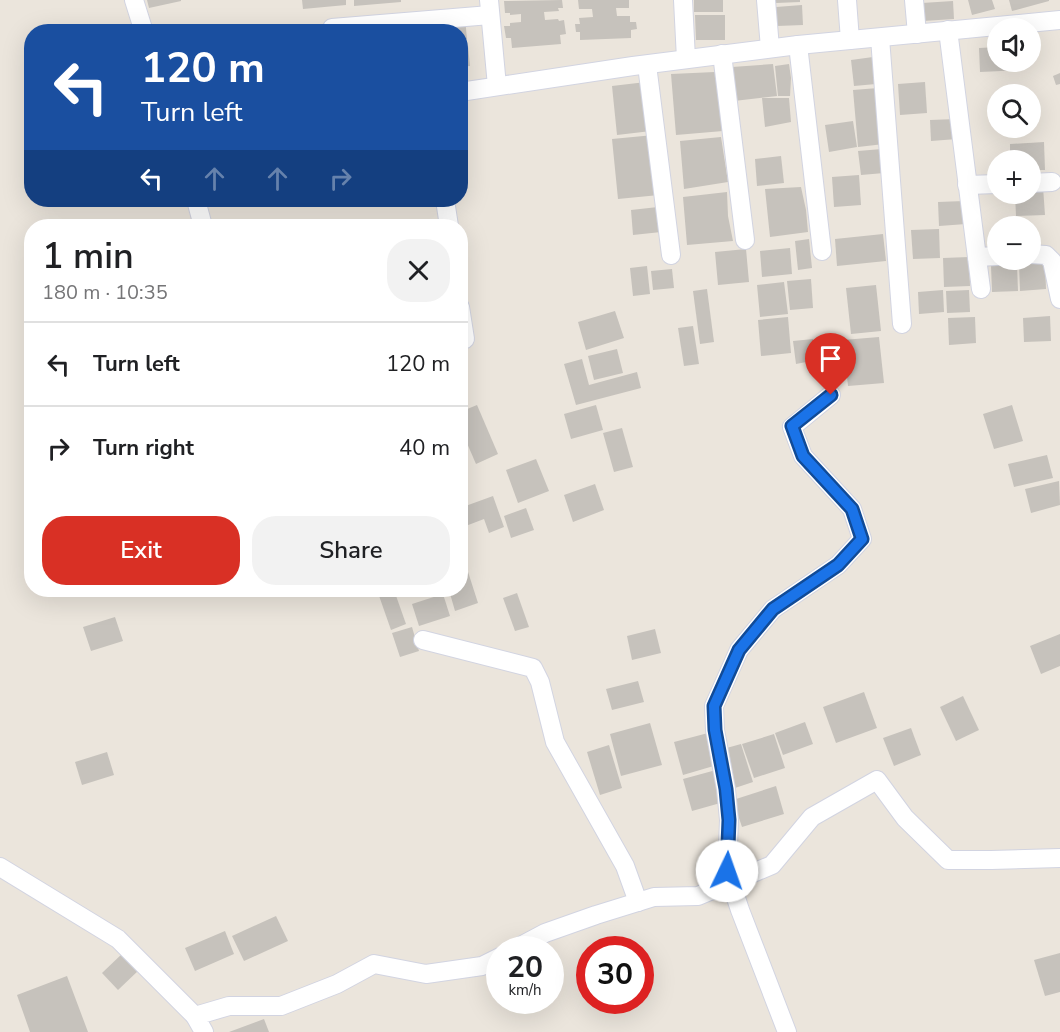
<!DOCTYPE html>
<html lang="en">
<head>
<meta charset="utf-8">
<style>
  :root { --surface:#fff; --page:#f2f2f2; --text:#202124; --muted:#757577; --line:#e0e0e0; --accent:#d93025 }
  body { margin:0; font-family:"Nunito Sans",sans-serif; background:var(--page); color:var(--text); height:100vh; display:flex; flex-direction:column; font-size:22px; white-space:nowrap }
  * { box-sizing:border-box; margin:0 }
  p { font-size:20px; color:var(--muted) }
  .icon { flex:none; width:33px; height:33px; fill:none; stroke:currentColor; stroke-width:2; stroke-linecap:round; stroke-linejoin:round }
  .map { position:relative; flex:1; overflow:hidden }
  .details { position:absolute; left:24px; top:219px; width:444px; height:378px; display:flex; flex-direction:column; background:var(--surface); border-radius:24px; box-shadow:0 6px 24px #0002 }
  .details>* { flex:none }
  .top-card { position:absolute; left:24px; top:24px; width:444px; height:183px; border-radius:24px; box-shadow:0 6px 24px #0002; background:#1a4fa0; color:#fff; overflow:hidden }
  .fabs { position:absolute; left:987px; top:18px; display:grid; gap:12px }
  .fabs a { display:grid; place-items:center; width:54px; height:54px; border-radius:50%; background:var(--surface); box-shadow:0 6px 24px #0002; font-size:30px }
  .speed { position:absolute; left:486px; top:936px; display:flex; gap:12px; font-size:30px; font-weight:700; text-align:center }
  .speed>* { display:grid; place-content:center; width:78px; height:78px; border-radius:50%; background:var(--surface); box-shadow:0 6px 24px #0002; line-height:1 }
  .speed small { font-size:15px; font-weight:400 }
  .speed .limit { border:9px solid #d22; background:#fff; color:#111 }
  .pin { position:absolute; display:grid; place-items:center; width:51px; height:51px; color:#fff; margin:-62px -26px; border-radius:50% 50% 50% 0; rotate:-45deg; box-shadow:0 0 6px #0007 }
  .pin .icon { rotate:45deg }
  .me { position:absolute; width:66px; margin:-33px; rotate:3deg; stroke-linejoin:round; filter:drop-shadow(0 0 4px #0008) }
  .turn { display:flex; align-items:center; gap:21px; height:126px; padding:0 18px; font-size:27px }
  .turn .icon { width:78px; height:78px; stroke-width:2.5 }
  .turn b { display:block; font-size:42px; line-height:51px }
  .lanes { display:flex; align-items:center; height:57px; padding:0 18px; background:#0003; justify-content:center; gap:30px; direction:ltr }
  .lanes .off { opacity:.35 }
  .round { display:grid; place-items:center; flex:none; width:63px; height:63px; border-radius:24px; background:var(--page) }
  .head { display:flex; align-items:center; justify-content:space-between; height:102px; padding:0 18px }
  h1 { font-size:36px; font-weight:600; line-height:45px }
  .action { display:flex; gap:12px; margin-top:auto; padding:12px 18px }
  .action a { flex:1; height:69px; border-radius:24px; background:var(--accent); color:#fff; font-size:24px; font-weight:600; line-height:69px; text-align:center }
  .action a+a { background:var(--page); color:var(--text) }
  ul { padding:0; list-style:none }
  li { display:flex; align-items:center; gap:18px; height:84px; padding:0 18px; border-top:2px solid var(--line) }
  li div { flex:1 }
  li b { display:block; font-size:22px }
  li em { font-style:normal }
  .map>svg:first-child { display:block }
</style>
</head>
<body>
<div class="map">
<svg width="1060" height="1032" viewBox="0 0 1060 1032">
  <rect width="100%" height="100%" fill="#ebe5dc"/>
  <g fill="#c6c2bc">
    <path d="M147 0H181V1L149 8Z"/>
    <path d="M302 0H346V5L303 9Z"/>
    <path d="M354 0H401V2L354 6Z"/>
    <path d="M562 0 563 8H558L559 11 544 12 545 20 558 19 559 21 564 20 566 34 560 35 561 44 512 48 511 38H506L504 26H510V23L521 22V14L510 15V13H505L504 1Z"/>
    <path d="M578 0H629V8H616L617 16H630V22H636L637 29 631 30V38L580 40V32H576L575 24H580L579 18 593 17 592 9H579Z"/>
    <rect x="694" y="0" width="29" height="12"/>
    <path d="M776 0H800V2L776 3Z"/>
    <path d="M968 0H992L995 9 972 15Z"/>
    <path d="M1009 0H1049V1L1012 11Z"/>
    <path d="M953 1 954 19 923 21 922 3Z"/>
    <path d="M802 5 803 25 777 26 776 7Z"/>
    <path d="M695 15H725V40H696Z"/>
    <path d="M465 18 467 39H460V32H421L420 23Z"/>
    <path d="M468 46 470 66 460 67V47Z"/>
    <path d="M998 47V62H1024V70L980 72 979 48Z"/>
    <path d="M873 57 876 84 854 86 851 60Z"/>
    <path d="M773 64 777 96 734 101 732 67Z"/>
    <path d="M789 64 791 78 790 96H778L775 66Z"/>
    <path d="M715 72 723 131 676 135 671 74Z"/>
    <path d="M1060 73V84L1056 85 1053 76Z"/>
    <path d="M646 82 651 131 617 135 612 86Z"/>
    <path d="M925 82 927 113 900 115 898 84Z"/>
    <path d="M878 88 884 144 858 147 853 90Z"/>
    <path d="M762 98H789L791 122 765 127Z"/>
    <path d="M956 119 957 139 931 141 930 120Z"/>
    <path d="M853 121 857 147 829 152 825 125Z"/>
    <path d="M654 135 659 195 618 199 612 139Z"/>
    <path d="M721 137 728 182 684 189 680 141Z"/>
    <path d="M1044 142 1045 170H1030V160H1010V144Z"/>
    <path d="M882 149 884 173 861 175 858 151Z"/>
    <path d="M781 156 784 183 757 186 755 159Z"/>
    <path d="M859 175 861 205 834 207 832 177Z"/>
    <path d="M801 187 806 210 808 232 770 237 765 189Z"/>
    <path d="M1030 187H1043L1045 215 1016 216 1015 194H1030Z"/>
    <path d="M727 192 728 216 733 241 687 245 683 197Z"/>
    <path d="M964 201 966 224 939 226 938 202Z"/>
    <path d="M658 207 661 232 633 235 631 210Z"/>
    <path d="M939 229 940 258 913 259 911 230Z"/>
    <path d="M883 234 886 261 837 266 835 239Z"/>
    <path d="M809 239 812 268 798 270 795 241Z"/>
    <path d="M790 248 792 274 762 277 760 251Z"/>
    <path d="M746 249 749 282 718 285 715 252Z"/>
    <path d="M969 257 970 286 944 287 943 258Z"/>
    <path d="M1045 262 1046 289 1020 291 1019 263Z"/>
    <path d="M1017 265 1018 291 992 292 991 266Z"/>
    <path d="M647 266 650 294 633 296 630 268Z"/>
    <path d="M672 269 674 288 653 290 651 271Z"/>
    <path d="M811 279 813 308 790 310 787 281Z"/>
    <path d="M784 282 788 314 760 317 757 285Z"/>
    <path d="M876 285 881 331 851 334 846 288Z"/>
    <path d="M707 289 714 342 700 344 693 291Z"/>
    <path d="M943 290 944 312 919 314 918 292Z"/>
    <path d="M969 290 970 312 947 313 946 291Z"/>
    <path d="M615 311 624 338 586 350 578 322Z"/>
    <path d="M1050 316 1051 341 1024 342 1023 318Z"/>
    <path d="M788 317 791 353 761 356 758 320Z"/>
    <path d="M975 317 976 343 949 345 948 318Z"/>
    <path d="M693 326 699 364 684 366 678 328Z"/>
    <path d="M879 337 884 383 848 386 843 340Z"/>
    <path d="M813 339 816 360 796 364 793 341Z"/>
    <path d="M617 349 623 373 594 380 588 356Z"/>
    <path d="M582 359 589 385 637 372 641 388 576 405 564 364Z"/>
    <path d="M477 405 498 454 476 464 460 427V412Z"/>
    <path d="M596 405 603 430 571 439 564 414Z"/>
    <path d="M1012 405 1023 441 994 449 983 414Z"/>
    <path d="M622 428 633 467 614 472 603 433Z"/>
    <path d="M1047 455 1053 478 1014 487 1008 464Z"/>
    <path d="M536 459 549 491 518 503 506 470Z"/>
    <path d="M1059 481 1060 505 1031 513 1025 489Z"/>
    <path d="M595 484 604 510 573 522 564 495Z"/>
    <path d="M493 496 504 527 489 533 484 519 463 527 460 521V508Z"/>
    <path d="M526 508 534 530 511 538 504 516Z"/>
    <path d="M461 550 478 603 455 611 449 590H460Z"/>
    <path d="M377 590H394L406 624 391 630Z"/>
    <path d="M517 593 529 627 515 631 503 598Z"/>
    <path d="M443 594 450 616 419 626 412 604Z"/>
    <path d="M115 617 123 641 91 651 83 627Z"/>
    <path d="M412 627 419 651 400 657 392 633Z"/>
    <path d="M655 629 661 653 632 660 627 636Z"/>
    <path d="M1060 634V666L1041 674 1030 646Z"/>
    <path d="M638 681 644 702 612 710 606 689Z"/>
    <path d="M864 692 877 728 836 743 823 707Z"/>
    <path d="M963 696 979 730 956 741 940 707Z"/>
    <path d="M805 722 813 744 783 755 775 733Z"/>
    <path d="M650 723 662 765 621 776 610 734Z"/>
    <path d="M911 728 921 755 894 766 883 738Z"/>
    <path d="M708 733 717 765 683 775 674 742Z"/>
    <path d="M774 734 785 768 754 778 742 744Z"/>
    <path d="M741 744 753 782 735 788 723 749Z"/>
    <path d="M609 745 622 788 600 795 587 752Z"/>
    <path d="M107 752 114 775 82 785 75 762Z"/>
    <path d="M716 770 724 802 692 811 683 779Z"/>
    <path d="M776 786 784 814 742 827 733 800Z"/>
    <path d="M276 916 288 941 244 961 232 936Z"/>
    <path d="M225 931 234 954 195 971 185 948Z"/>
    <path d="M124 952 140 969 118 990 102 973Z"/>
    <path d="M1060 953V992L1045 996 1034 960Z"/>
    <path d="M67 976 88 1032H30L17 995Z"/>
    <path d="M264 1019 269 1032H229Z"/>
  </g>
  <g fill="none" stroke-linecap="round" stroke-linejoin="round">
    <defs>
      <g id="minor">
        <path d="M134 0 144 32"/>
        <path d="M489 0 497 86"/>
        <path d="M683 0 686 59"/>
        <path d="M766 0 770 48"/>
        <path d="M847 0 850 40"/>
        <path d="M914 0 917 34"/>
        <path d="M332 28 490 15"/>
        <path d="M948 30 981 289"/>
        <path d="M880 38 902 324"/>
        <path d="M798 45 822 251"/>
        <path d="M722 54 745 240"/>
        <path d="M647 65 671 255"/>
        <path d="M460 92 633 66 798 45 1060 20"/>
        <path d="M1030 183 1052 182"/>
        <path d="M967 185 998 184"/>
        <path d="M196 200 203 226"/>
        <path d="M445 200 449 226"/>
        <path d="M1030 254 1046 255 1052 261 1060 299"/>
        <path d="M977 257 998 256"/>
        <path d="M460 307 465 339"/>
        <path d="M423 640 533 668 540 682 555 742 625 866 638 902"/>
        <path d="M0 867 118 939 195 1016"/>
        <path d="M513 950 545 933 596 915 654 897 698 896 772 865 812 817 877 780 905 818 948 860H991L1060 858"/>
        <path d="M204 1032 195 1016 229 1006H281L337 984 374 964 426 974 482 966 500 957"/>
        <path d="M787 1032 740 910 727 871 729 820 726 789 715 730 714 706 739 650 773 609 838 565 862 539 852 509 803 456 792 427 831 395"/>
      </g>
    </defs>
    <use href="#minor" stroke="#d2d4e1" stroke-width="20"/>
    <use href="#minor" stroke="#fff" stroke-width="18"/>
  </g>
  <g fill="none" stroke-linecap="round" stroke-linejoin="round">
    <defs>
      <path id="route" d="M727 871 729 820 726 789 715 730 714 706 739 650 773 609 838 565 862 539 852 509 803 456 792 426 831 395"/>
    </defs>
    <use href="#route" stroke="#114b97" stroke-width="15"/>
    <use href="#route" stroke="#1a73e8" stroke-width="10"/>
  </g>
</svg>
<div class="fabs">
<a><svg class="icon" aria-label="sound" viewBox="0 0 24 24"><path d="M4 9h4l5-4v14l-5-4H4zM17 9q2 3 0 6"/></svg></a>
<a><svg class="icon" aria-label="search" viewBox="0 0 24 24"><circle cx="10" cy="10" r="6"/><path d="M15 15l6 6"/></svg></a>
<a>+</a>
<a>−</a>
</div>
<div class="speed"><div>20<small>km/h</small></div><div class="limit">30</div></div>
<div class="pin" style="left:831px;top:395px;background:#d93025"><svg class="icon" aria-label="arrive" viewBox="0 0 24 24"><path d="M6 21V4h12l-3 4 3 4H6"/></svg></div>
<svg class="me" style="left:727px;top:871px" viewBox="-20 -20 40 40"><circle r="19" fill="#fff"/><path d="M0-13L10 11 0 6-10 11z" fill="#1a73e8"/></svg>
<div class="top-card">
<div class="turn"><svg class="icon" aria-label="left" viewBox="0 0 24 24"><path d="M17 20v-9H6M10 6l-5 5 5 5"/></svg><div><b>120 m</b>Turn left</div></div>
<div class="lanes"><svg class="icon" aria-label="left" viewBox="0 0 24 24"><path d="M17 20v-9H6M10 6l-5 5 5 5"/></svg><svg class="icon off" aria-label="ahead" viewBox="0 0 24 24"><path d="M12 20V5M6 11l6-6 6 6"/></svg><svg class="icon off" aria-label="ahead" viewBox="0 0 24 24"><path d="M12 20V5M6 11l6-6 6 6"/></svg><svg class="icon off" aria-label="right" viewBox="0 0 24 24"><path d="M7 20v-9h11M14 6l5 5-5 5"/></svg></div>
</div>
<section class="details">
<div class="head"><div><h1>1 min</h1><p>180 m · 10:35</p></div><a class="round"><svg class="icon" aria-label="close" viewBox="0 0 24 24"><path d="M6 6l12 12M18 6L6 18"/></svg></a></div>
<ul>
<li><svg class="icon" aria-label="left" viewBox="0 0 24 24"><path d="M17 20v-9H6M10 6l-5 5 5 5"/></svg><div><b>Turn left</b></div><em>120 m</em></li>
<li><svg class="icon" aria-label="right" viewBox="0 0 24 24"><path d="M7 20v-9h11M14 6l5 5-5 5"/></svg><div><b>Turn right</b></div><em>40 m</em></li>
</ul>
<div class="action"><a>Exit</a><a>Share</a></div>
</section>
</div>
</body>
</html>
